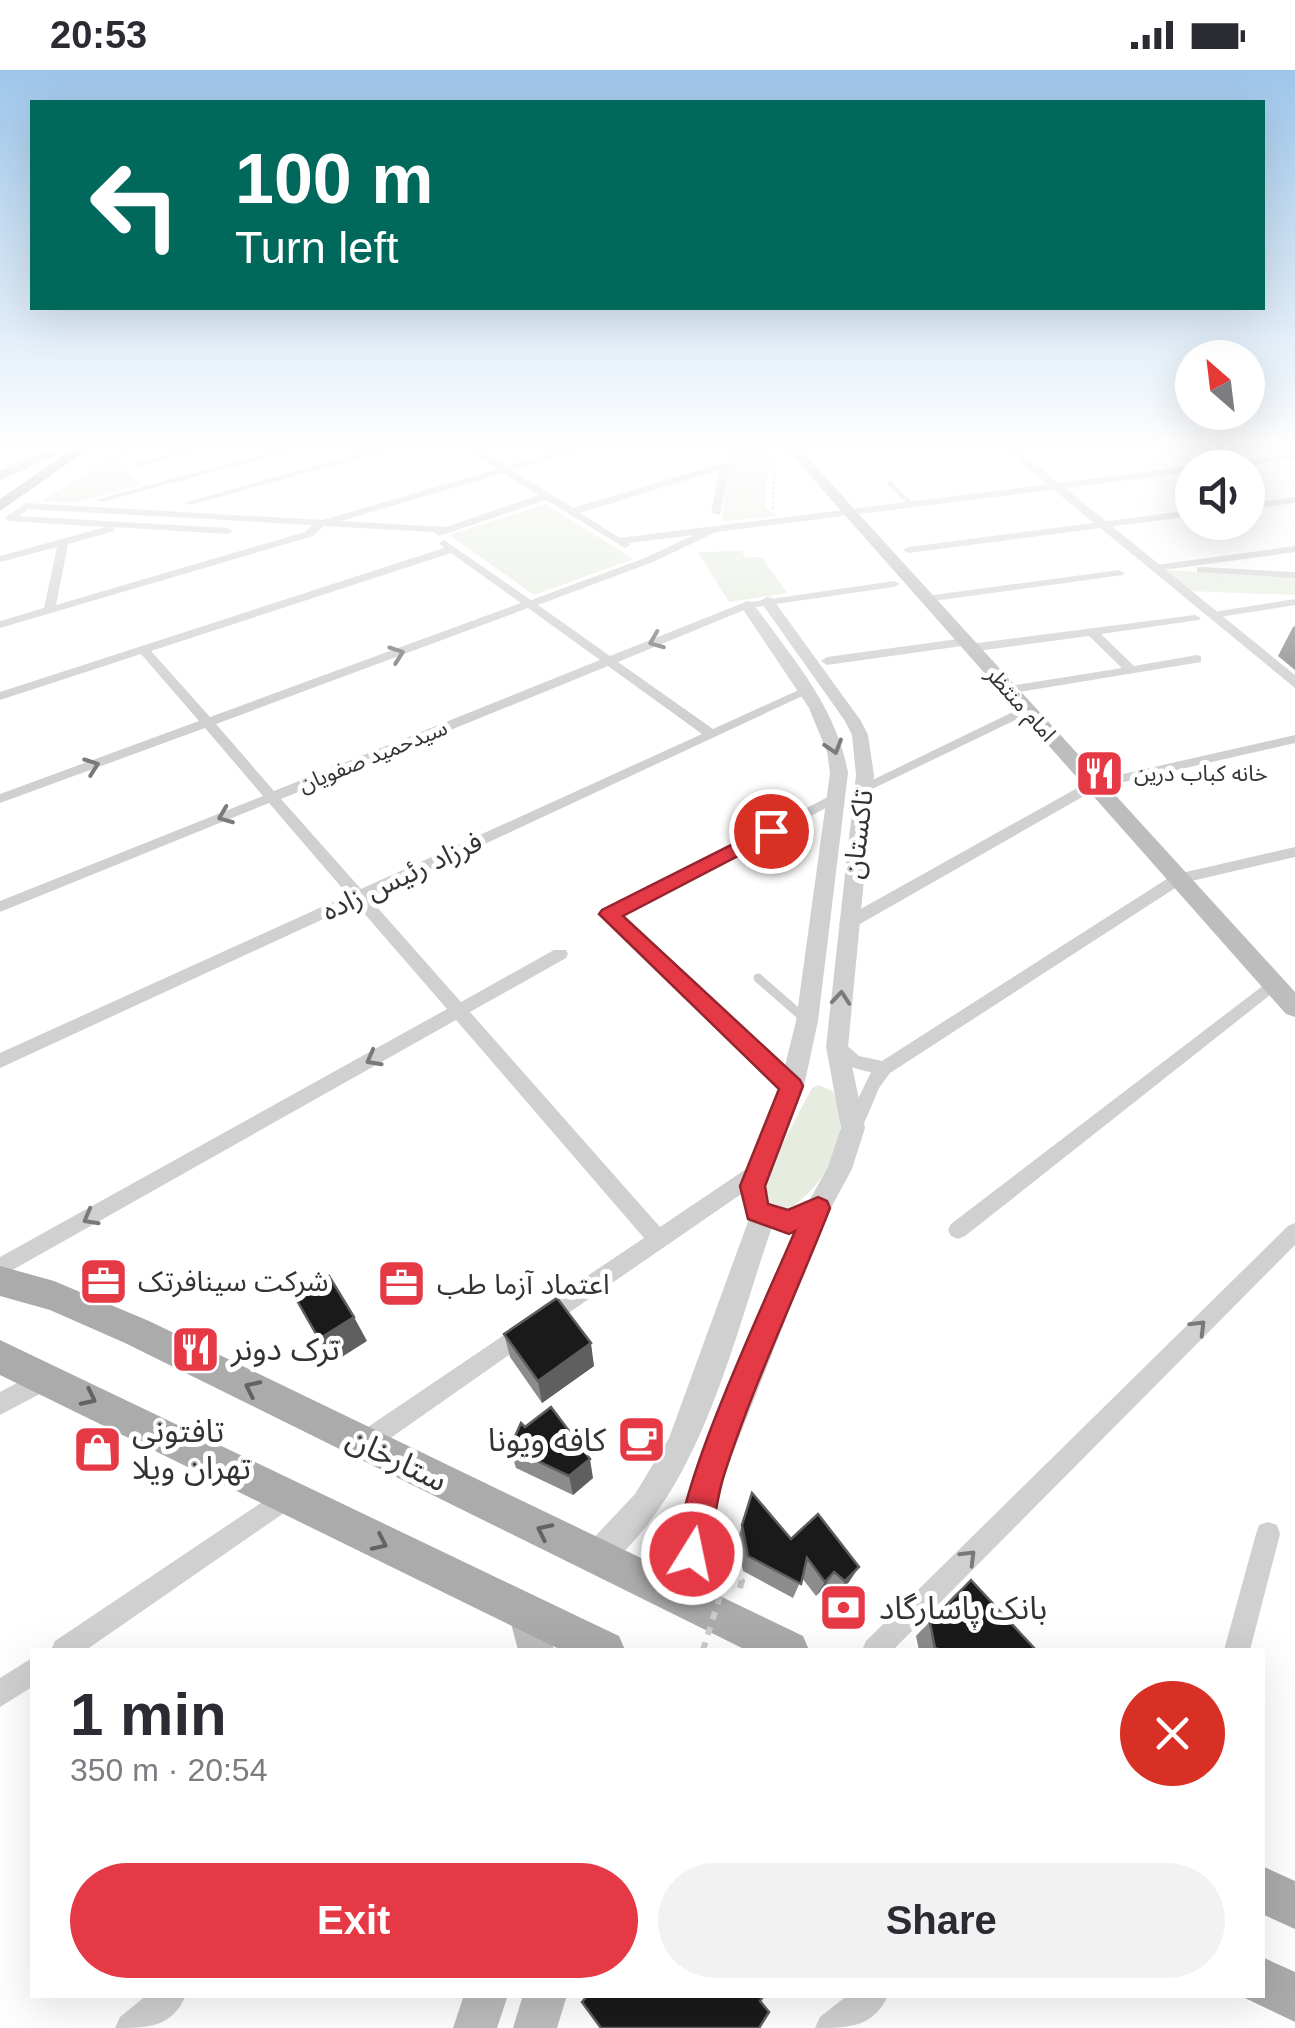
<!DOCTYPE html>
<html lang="en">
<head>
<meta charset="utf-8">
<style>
  :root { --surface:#fff; --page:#f2f2f3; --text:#2b2b33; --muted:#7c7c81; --accent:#e63946 }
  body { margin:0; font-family:Arial,"Noto Sans Arabic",sans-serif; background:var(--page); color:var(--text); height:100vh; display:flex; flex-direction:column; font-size:38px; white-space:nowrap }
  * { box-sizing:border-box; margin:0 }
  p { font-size:32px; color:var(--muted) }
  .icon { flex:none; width:55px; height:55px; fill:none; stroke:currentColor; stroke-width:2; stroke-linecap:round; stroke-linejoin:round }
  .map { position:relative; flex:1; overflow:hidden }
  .panel { position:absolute; left:30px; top:1578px; width:1235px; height:350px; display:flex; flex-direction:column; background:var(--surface); border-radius:0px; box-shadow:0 10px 40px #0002 }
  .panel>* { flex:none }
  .banner { position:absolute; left:30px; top:30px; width:1235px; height:210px; border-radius:0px; box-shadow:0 10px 40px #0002; background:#00695c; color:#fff; overflow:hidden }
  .needle { width:65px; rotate:332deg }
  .buttons { position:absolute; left:1175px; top:270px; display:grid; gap:20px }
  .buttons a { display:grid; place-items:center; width:90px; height:90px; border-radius:50%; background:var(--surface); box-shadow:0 10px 40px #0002; font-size:50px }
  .pin { position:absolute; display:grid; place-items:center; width:85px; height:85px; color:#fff; margin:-42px; border:5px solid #fff; border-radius:50%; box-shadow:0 2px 10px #0007 }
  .me { position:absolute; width:110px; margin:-55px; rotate:10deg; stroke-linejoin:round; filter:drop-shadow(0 0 8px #0008) }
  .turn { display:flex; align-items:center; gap:35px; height:210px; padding:0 40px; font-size:45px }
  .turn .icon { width:130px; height:130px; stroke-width:2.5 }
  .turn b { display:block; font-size:70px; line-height:85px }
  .round { display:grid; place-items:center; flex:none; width:105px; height:105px; border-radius:52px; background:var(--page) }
  .head { display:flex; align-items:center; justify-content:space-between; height:170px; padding:0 40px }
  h1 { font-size:60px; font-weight:800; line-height:75px }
  .action { display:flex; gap:20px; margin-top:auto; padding:20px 40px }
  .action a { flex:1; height:115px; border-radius:60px; background:var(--accent); color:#fff; font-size:40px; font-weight:800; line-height:115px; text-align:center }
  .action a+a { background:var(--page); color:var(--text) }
  .status { display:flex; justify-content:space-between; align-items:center; height:70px; padding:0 50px; background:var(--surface); direction:ltr }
  .status svg { height:28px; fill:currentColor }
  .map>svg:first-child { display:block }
</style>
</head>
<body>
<div class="status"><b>20:53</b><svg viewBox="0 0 49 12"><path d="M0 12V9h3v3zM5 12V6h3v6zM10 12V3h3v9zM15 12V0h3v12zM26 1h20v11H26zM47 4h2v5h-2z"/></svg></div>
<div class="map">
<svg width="1295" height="1958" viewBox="0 0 1295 1958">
  <rect width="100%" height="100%" fill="#fff"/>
  <g fill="#e6ecdf">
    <path d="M731 374H776L781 380 769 383 765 438 779 446 722 451Z"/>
    <path d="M113 387 142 415 73 433 41 431Z"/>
    <path d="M545 434 634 489 534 525 449 465Z"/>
    <path d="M741 481 746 487H762L787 523 729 532 698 482Z"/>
    <path d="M1165 500 1295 507V525L1189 521Z"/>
    <path d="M818 1015 833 1021C855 1067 825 1116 786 1141L771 1138 760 1116 812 1018Z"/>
  </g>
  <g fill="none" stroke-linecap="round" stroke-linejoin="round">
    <path stroke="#cdcdcd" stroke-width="2.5" stroke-dasharray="2.5 2.5" stroke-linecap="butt" d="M773 439 774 386 779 384"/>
    <path stroke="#cdcdcd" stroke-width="6" stroke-dasharray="8 8" stroke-linecap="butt" d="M727 1504 742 1511 738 1524"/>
    <path stroke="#d0d0d0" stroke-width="5" d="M890 414 911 434"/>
    <path stroke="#d0d0d0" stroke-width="9" d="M758 908 805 949"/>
    <g fill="#d0d0d0" fill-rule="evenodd">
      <path d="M133 374H148L124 382 119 379Z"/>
      <path d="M206 374H222L138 396 133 393Z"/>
      <path d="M301 374H316L102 432 94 430Z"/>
      <path d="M393 374H408L191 435 183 433Z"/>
      <path d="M459 374H470L506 396 580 374H595L512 400 573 438 722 393 730 395 720 445 711 443 719 400 580 443 620 468 1192 396 1196 398H1192V402L716 462 653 492 538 535 610 586 743 533 894 511 900 514 894 517 749 538 618 592 713 659 801 619 811 622 369 828 461 932 554 880H566L568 884 566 888 470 942 660 1157 749 1097 756 1095 763 1097 766 1103 763 1109 554 1253 546 1256 538 1253 535 1246 538 1239 644 1168 456 950 0 1207V1187L447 939 356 834 0 998V983L348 825 269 733 0 842V831L263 726 205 658 0 733V724L199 651 141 584 0 630V622L444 478 439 473 444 470 531 530 645 488 694 465 629 473 630 475 625 478 546 430 439 466 434 462 324 456 313 466 0 558V551L44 538 57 477 0 492V486L106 457 9 451 4 448 26 433 323 450 497 399ZM503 403 539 425 446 457 341 451ZM28 439 312 455 305 462 56 535 68 474 114 461V457L228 464 233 461 228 458 19 446ZM451 483 521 533 210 647 151 581ZM528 538 600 590 274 721 216 654ZM608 596 702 664 361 819 281 729Z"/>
      <path d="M826 374H852L794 384 789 381Z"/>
      <path d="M1295 383V389L1228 398H1198Z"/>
      <path d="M1295 427V433L1248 439V433Z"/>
      <path d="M1192 440V446L908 483 903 480 908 477Z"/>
      <path d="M1295 476V482L1156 501 1151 498 1156 495Z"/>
      <path d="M1201 497 1295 502V508L1197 502V498Z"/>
      <path d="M1119 500 1124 503 1123 505 926 532 920 529 926 526Z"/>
      <path d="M1295 529V535L1213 548 1207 545 1213 542Z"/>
      <path d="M1195 545 1201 548 1199 550 1101 564 1134 596 1197 585 1201 586V592L1007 624 1001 620 1003 617 1122 598 1089 566 970 582 964 578 970 574Z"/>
      <path d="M965 568 971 572 969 575 827 595 821 591 827 587Z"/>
      <path d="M1025 636 1030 637V643L870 720 865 721 858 717Z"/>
      <path d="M1295 665V673L1098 718 853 858 847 860 839 854 841 850 1088 712Z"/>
      <path d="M836 723 841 724V730L620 846 798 1011 801 1016 798 1021H786L601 845 603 841Z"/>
      <path d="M1295 777V787L1183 813 890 1003 879 1018 860 1063 853 1066 846 1063 844 1058 871 1002C852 999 839 993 828 977L831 972H843L859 986 882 991 1173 805Z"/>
      <path d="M1273 908 1281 914 1279 918 965 1166 958 1169 951 1166 948 1160 951 1154Z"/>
      <path d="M1295 1153V1175L893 1580H862L866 1571 1288 1156Z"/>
      <path d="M525 1251 533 1254 536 1261 533 1268 372 1381 364 1384 356 1381 353 1373 356 1365Z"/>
      <path d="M47 1297 55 1300 58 1308 55 1316 0 1345V1322Z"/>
      <path d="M286 1416 294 1420 298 1428 294 1436 86 1580H51L55 1571Z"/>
      <path d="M1268 1452 1277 1455 1280 1464 1250 1580H1224L1256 1464 1259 1455Z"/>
      <path d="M32 1588V1617L0 1637V1608Z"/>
      <path d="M147 1925H186C172 1958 147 1958 115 1958L120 1947Z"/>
      <path d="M848 1925H888C874 1958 847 1958 815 1958L820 1947Z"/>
    </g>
    <g fill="#d0d0d0" fill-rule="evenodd">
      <path d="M998 374H1011L1295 605V618Z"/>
      <path d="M767 527 772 528 861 651 868 665 874 705 848 977 865 1058 852 1099 826 1147 725 1403 709 1461V1501L722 1540 718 1552 706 1556 694 1552 677 1501V1461L695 1403 795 1161 789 1163 772 1157C736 1261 707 1392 632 1473 621 1485 612 1497 597 1503L586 1498 581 1487 586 1476 635 1424 669 1368 749 1149 741 1116 780 1016 796 951 830 703 827 682 809 638 740 535 747 531 752 532C790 585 837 637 848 703L818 951 804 1016 765 1116 768 1134 788 1140 809 1131 828 1097 841 1058 826 977 856 705 852 665 845 651 760 531Z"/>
    </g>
    <g fill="#bdbdbd" fill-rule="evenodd">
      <path d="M782 374H795L1295 922V947L1286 944Z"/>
      <path d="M50 379 57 383 55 386 0 410V401Z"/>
      <path d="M526 1524 539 1529 554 1580H518L508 1542 513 1529Z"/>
      <path d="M464 1925H508L497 1958H453Z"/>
      <path d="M523 1925H567L557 1958H513Z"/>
    </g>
    <g fill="#ababab" fill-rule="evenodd">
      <path d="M0 1196 54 1211 149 1251 803 1566 809 1580H746L125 1273 50 1240 0 1226Z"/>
      <path d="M0 1270 619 1566 625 1580H561L0 1305Z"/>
      <path d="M1262 1796 1295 1811V1859L1262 1844Z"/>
      <path d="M1262 1887 1295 1902V1952L1245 1928 1244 1925H1262Z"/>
    </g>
    <path fill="#a2a2a2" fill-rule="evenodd" d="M80 374H96L0 441V429Z"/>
    <path stroke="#cdcdcd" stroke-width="6" stroke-dasharray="8 8" stroke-linecap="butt" d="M703 1580 727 1504"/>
  </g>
  <g fill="#8c8c8c">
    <path d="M1295 556V600L1278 586 1293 557Z"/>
    <path d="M504 1264 594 1296 542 1333 510 1287Z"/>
    <path d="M525 1357 593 1408 573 1425 516 1398 510 1378Z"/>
    <path d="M742 1455 791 1469 849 1512 835 1526 825 1516 816 1526 802 1508 793 1528 743 1501 737 1471Z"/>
    <path d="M971 1510 1035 1580H919L916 1566 955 1524Z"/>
  </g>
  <g fill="#5f5f5f">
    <path d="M354 1247 367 1271 334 1292 319 1269Z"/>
    <path d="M591 1273 594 1296 542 1333 538 1311Z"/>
    <path d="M590 1389 593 1408 573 1425 569 1406Z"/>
    <path d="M859 1497 849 1512 835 1526 845 1511Z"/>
    <path d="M834 1502 825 1516 816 1526 825 1512Z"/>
  </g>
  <g fill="#1a1a1a" stroke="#5f5f5f" stroke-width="2.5">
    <path d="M329 1206 354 1247 319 1269 295 1227Z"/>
    <path d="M557 1228 591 1273 538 1311 504 1264Z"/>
    <path d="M551 1337 590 1389 569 1406 510 1378 521 1353 525 1357Z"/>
    <path d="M752 1423 791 1469 818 1444 859 1497 845 1511 834 1502 825 1512 807 1488 801 1514 748 1486 742 1455Z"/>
    <path d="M971 1510 1035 1579V1580H941L935 1578 930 1553Z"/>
    <path d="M588 1925H764L760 1931 769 1942 759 1958H601L582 1932Z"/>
  </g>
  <defs><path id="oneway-chevron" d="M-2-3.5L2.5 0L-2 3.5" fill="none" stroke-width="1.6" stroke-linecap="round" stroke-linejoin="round" transform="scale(2.5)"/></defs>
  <g stroke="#7a7a7a">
    <use href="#oneway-chevron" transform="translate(656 571) rotate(158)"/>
    <use href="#oneway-chevron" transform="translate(397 584) rotate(-20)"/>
    <use href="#oneway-chevron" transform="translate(834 677) rotate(73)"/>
    <use href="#oneway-chevron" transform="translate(92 696) rotate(-20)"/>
    <use href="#oneway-chevron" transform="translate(225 746) rotate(158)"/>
    <use href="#oneway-chevron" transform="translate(841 928) rotate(-85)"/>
    <use href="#oneway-chevron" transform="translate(373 989) rotate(151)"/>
    <use href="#oneway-chevron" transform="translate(90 1148) rotate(151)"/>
    <use href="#oneway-chevron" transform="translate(1199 1257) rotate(-45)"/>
    <use href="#oneway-chevron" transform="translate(969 1487) rotate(-45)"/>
  </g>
  <g stroke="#636363">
    <use href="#oneway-chevron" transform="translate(252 1318) rotate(-154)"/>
    <use href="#oneway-chevron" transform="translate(89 1328) rotate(26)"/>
    <use href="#oneway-chevron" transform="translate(544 1461) rotate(-154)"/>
    <use href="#oneway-chevron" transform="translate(380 1473) rotate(25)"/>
  </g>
  <linearGradient id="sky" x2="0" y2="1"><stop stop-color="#9ec6ea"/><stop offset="0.58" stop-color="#fff"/><stop offset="1" stop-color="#fff" stop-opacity="0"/></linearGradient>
  <rect width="1295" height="648" fill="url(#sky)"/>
  <path fill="#e63946" stroke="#96252e" stroke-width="2.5" d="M771 755 780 761 778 765 623 846 800 1010 803 1016 765 1116 768 1134 788 1140 818 1127 827 1131 830 1138C795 1227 753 1315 724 1405 715 1433 713 1470 703 1495L692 1499 680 1495C661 1447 771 1219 795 1161L789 1164 748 1149 740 1116 779 1019 599 844 602 840Z"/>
  <defs>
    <symbol id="restaurant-square" viewBox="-11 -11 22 22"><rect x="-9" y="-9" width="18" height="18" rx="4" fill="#e63946" stroke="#fff"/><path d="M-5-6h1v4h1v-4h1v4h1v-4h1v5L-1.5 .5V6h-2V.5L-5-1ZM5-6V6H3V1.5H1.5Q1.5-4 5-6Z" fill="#fff"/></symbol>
    <symbol id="office-square" viewBox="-11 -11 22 22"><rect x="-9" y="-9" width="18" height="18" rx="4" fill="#e63946" stroke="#fff"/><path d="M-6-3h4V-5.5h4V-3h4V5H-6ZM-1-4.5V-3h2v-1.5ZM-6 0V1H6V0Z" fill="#fff"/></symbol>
    <symbol id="cafe-square" viewBox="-11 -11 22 22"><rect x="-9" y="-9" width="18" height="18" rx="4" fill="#e63946" stroke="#fff"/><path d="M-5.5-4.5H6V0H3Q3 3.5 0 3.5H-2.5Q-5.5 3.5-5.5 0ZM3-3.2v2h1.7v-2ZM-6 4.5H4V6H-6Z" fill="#fff"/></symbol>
    <symbol id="shop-square" viewBox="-11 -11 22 22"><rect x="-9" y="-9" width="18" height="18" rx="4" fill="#e63946" stroke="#fff"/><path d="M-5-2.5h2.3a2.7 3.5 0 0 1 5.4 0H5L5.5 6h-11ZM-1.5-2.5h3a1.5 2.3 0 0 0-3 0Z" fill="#fff"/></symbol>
    <symbol id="bank-square" viewBox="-11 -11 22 22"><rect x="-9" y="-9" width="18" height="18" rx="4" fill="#e63946" stroke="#fff"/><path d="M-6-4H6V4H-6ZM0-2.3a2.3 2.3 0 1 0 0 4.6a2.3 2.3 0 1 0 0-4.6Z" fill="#fff"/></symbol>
  </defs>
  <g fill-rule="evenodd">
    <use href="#restaurant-square" x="1072" y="676" width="55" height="55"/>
    <use href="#office-square" x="76" y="1184" width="55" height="55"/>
    <use href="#office-square" x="374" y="1186" width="55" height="55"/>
    <use href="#restaurant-square" x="168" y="1252" width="55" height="55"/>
    <use href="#cafe-square" x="614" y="1342" width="55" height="55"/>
    <use href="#shop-square" x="70" y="1352" width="55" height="55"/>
    <use href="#bank-square" x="816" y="1510" width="55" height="55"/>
  </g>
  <g text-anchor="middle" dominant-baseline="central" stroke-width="10" stroke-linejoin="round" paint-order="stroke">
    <g font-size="22" fill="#333" stroke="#fff">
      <text transform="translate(1021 634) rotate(48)">امام منتظر</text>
      <text transform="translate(373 686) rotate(-22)">سیدحمید صفویان</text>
    </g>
    <g font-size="22" fill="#333" stroke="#fff" text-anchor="start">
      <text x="1134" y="703">خانه کباب درین</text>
    </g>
    <g font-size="28" fill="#333" stroke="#fff">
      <text transform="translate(858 764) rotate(-83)">تاکستان</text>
      <text transform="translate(402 806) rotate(-25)">فرزاد رئیس زاده</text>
    </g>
    <g font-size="28" fill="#333" stroke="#fff" text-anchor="start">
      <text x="138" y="1211">شرکت سینافرتک</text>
      <text x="437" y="1214">اعتماد آزما طب</text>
    </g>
    <g font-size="32" fill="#333" stroke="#fff" text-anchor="start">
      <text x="231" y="1279">ترک دونر</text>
      <text x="132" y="1361">تافتونی<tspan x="132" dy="37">تهران ویلا</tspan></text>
      <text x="606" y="1370" text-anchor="end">کافه ویونا</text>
      <text x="879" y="1538">بانک پاسارگاد</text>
    </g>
    <g font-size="32" fill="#333" stroke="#fff">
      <text transform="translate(397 1389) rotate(26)">ستارخان</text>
    </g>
  </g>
</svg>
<div class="buttons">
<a><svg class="needle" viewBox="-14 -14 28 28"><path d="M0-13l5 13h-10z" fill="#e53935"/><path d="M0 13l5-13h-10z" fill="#7c7c81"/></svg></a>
<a><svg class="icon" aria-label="sound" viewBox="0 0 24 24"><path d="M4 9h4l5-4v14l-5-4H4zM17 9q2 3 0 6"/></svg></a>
</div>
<div class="pin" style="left:771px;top:761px;background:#d93025"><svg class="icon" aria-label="arrive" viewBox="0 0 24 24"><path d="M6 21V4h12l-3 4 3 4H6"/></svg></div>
<svg class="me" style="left:692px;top:1484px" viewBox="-20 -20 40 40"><circle r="17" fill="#e63946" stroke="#fff" stroke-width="3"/><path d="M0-11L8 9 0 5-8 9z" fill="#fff"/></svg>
<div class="banner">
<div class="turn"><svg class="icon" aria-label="left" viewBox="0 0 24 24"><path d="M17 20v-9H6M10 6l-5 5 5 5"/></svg><div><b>100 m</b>Turn left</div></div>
</div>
<section class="panel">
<div class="head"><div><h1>1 min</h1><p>350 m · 20:54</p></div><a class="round" style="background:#d93025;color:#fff"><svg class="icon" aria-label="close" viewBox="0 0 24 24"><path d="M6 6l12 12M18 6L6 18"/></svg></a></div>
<div class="action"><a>Exit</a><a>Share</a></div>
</section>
</div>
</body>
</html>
